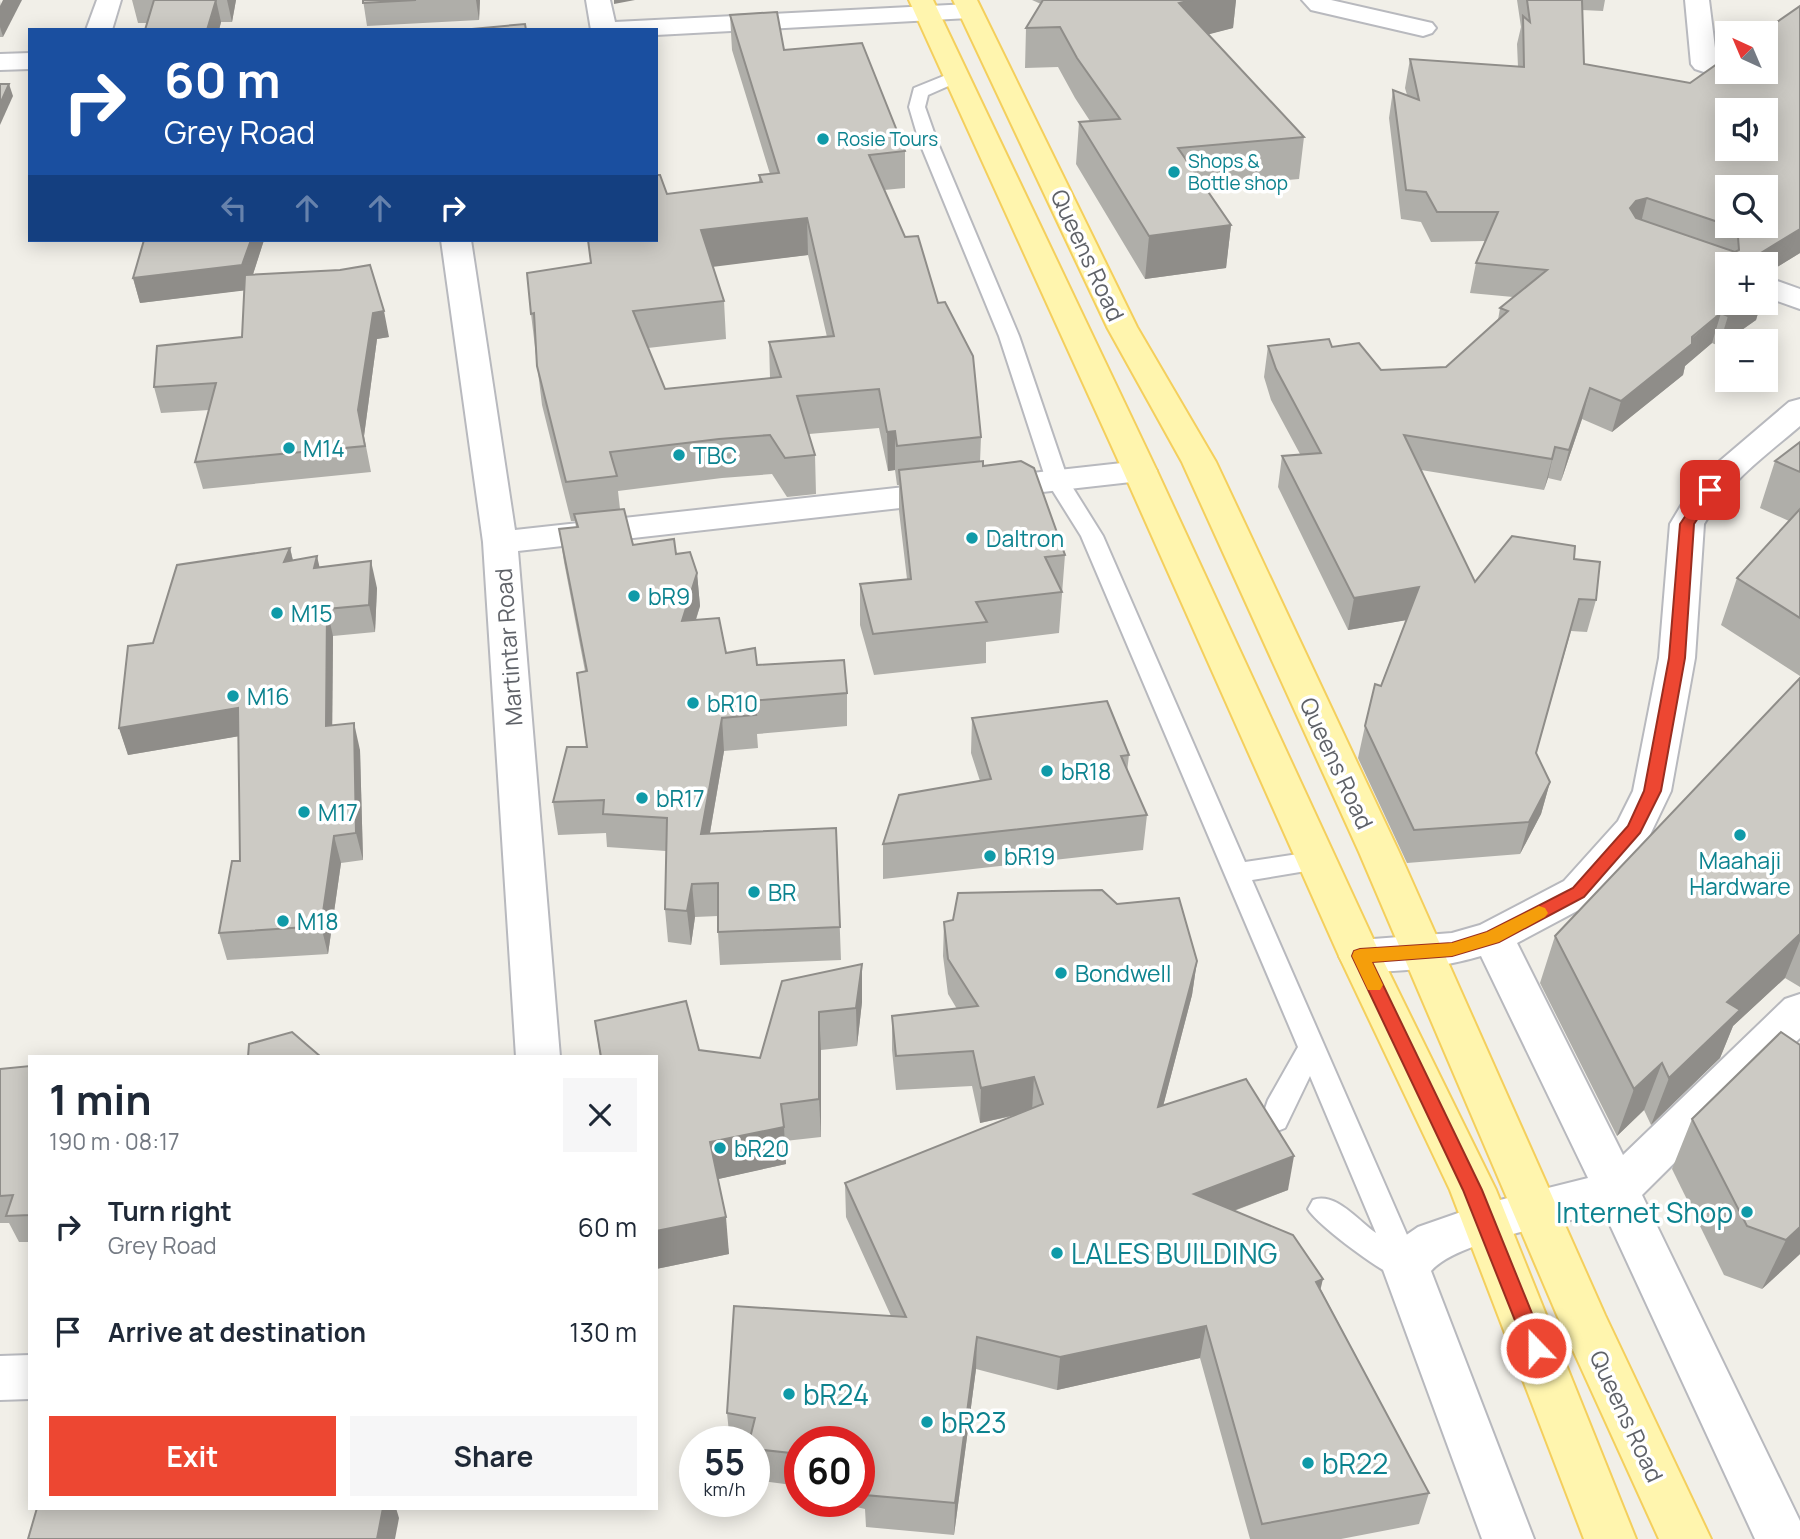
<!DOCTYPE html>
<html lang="en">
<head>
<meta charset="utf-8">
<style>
  :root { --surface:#fff; --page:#f6f6f7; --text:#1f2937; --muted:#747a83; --accent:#ed4732 }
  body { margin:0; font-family:Manrope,sans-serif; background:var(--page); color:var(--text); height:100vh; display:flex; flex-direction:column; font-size:26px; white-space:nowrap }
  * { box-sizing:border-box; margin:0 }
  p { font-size:23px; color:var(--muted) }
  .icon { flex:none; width:38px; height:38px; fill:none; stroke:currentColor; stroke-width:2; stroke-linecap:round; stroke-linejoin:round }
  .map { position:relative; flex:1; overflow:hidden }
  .details { position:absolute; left:28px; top:1055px; width:630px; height:455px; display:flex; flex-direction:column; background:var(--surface); border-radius:0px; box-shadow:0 4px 18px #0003 }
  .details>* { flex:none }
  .banner { position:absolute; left:28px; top:28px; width:630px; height:214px; border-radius:0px; box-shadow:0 4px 18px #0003; background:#1a4fa0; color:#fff; overflow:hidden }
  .needle { width:46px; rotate:316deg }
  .tools { position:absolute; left:1715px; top:21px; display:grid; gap:14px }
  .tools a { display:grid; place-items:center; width:63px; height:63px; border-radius:0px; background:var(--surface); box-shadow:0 4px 18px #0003; font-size:35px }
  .speed { position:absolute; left:679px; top:1426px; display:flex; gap:14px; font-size:35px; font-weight:700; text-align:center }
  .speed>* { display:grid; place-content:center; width:91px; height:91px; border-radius:50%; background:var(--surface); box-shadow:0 4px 18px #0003; line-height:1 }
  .speed small { font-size:18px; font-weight:400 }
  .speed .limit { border:10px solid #d22; background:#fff; color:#111 }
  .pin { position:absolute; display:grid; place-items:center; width:60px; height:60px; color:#fff; margin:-30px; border-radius:14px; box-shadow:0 4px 10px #0006 }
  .me { position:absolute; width:77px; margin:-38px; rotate:338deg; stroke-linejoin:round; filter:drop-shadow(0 0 5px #0008) }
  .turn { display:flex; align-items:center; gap:24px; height:147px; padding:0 21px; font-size:32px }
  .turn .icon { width:91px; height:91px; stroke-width:2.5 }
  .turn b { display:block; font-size:49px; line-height:60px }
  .lanes { display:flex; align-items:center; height:66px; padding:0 21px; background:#0003; justify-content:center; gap:35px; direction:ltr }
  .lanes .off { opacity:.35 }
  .round { display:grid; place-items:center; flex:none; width:74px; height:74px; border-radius:0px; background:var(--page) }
  .summary { display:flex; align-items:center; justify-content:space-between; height:119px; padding:0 21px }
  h1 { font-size:42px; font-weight:700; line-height:52px }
  .primary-button { display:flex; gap:14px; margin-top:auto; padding:14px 21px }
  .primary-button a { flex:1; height:80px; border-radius:0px; background:var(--accent); color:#fff; font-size:28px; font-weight:700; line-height:80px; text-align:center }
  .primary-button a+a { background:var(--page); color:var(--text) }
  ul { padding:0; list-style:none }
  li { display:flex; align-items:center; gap:21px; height:105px; padding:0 21px }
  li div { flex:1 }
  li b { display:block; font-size:26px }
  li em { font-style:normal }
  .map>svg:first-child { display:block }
</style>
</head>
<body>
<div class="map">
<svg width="1800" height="1539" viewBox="0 0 1800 1539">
  <rect width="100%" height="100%" fill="#f1efe8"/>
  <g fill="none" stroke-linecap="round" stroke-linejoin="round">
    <defs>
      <path id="service" d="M956 71 962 72 964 76 962 80 928 95 925 107 937 141 1019 336 1068 480 1103 536 1245 862 1318 851 1327 853 1331 860 1327 867 1318 869 1252 880 1421 1267 1417 1276C1413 1277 1410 1280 1406 1280 1390 1280 1316 1224 1308 1209L1313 1200C1336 1192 1357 1220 1376 1233L1310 1076 1285 1128 1275 1132 1265 1128 1261 1120 1268 1100 1298 1047 1081 536 1046 480 999 336 919 141 909 107 914 88Z"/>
      <g id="minor">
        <path d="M97 0H121L112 30H86Z"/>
        <path d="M586 0H610L615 22 969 4 978 6 981 11 978 16 969 18 656 35V30H591Z"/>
        <path d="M1302 0H1331L1432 23 1436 28 1432 33 1423 36 1311 10Z"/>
        <path d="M1685 0H1709L1717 64 1713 69 1704 72 1695 69 1691 64Z"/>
        <path d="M30 53V69L0 70V54Z"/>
        <path d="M441 240H471L515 530 1140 461 1152 464 1157 471 1152 478 1140 481 518 551 560 1057H516L483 542Z"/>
        <path d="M1766 277 1800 289V309L1766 297Z"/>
        <path d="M1800 399V426C1765 456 1727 483 1704 524L1695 658 1671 791 1648 839 1592 903 1517 943 1623 1155 1785 999 1800 994V1038L1642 1195 1800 1521V1539H1755L1604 1212C1563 1223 1457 1241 1431 1271L1534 1539H1482L1382 1267 1389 1253 1402 1238 1418 1227 1484 1204 1588 1178 1481 956C1447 966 1379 978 1345 967L1339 956 1345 945 1360 940 1452 933 1480 925 1564 881 1618 821 1633 791 1659 658 1670 524 1688 494 1708 471 1789 402Z"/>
        <path d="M30 1355V1399L0 1400V1356Z"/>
      </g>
      <g id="primary">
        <path d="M909 0H933L1157 471 1381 956 1496 1190 1636 1539H1584L1450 1190 1339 956 1123 471Z"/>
        <path d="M953 0H977L1137 327 1216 462 1399 852 1605 1315 1711 1539H1659L1557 1315 1359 852 1182 462 1107 327Z"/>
      </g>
    </defs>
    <use href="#service" stroke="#b8b9be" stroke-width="4"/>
    <use href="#minor" stroke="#b8b9be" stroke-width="4"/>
    <use href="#primary" stroke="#f4cf5d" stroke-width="4"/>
    <use href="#service" fill="#fff" fill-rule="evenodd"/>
    <use href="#minor" fill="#fff" fill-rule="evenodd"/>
    <use href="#primary" fill="#fff5ae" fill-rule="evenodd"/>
  </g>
  <g fill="#afaea9" fill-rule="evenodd">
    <path d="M0 0 3 37H0Z"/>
    <path d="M132 0H236L232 22H221L219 30H145L147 23H138Z"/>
    <path d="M363 0H480L479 20 367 26Z"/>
    <path d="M1032 0H1236L1233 28 1208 34 1304 137 1299 179 1205 187 1231 225 1226 268 1145 279 1076 164 1079 122 1090 121 1075 98 1058 67 1025 68 1026 28 1041 4Z"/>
    <path d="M1517 0H1605L1603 11 1582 10 1584 64 1690 83 1800 6V253L1766 274V264L1727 303H1761L1756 320 1719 346 1712 343 1685 366 1683 375 1612 432 1582 419 1561 481 1548 478 1544 490 1421 470 1475 582 1574 559 1596 600 1587 632 1571 631 1536 753 1550 782 1541 814 1520 854 1407 863 1358 758 1365 726 1406 620 1348 630 1278 487 1282 456 1300 454 1271 400 1264 377 1268 346 1332 347 1381 370 1446 367 1498 320 1500 308 1513 297 1470 293 1476 263 1485 241 1431 242 1421 222 1401 219 1389 118 1393 90 1407 95 1405 88 1410 59 1518 67 1517 44 1521 27Z"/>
    <path d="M730 15 784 50 905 151V188L884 190 905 237 938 303 981 437 980 462 1065 555 1059 633 986 642V663L874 675 860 625V584L907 579 899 511V485H897L895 470 888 471 879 428 809 434 815 455 816 494 787 497 772 474 722 478 618 491 620 509 633 545 676 554 697 573 700 606 696 620 726 653 757 665 847 693V726L757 734 758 748 724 751 710 833 836 828 841 960 720 965 718 932V916L695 917 691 945 668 942 665 909 666 851 607 847 606 833 558 835 553 802 587 747 585 671 564 562 559 529 576 527 575 521H571L542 405 531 314 591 263 667 194 759 183V175L770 174 732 50ZM808 255 827 337 769 342 770 378 665 389 648 348 726 339 724 301 713 266Z"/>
    <path d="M144 240H264L253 274 389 337 377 339 364 436 371 472 203 489 195 462 209 410 161 413 154 387 242 337 244 290 140 303 133 278Z"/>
    <path d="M1800 442V676L1721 625 1737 578 1789 521 1760 508 1775 461Z"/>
    <path d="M290 548 293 560 319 567 377 588 375 632 333 636 332 725 360 750 363 860 341 863 328 954 227 960 219 933 240 861 239 736 128 755 119 728 153 643Z"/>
    <path d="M1800 678V987L1785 978 1733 1026 1720 1058 1651 1125 1644 1110 1617 1136 1540 983 1555 936Z"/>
    <path d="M972 718 1129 755 1127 772 1147 815 1143 850 883 879V844L980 781 971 753Z"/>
    <path d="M1117 904 1197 961 1192 995 1163 1106 1288 1190 1234 1211 1321 1290 1429 1493 1419 1524 1341 1539H1250L1200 1358 1057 1390 976 1369 954 1535 866 1527 865 1509 835 1502H859V1442H800V1486L754 1480V1442H730L727 1413 891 1316 846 1217 845 1183 1017 1115 980 1123 972 1086 896 1090 892 1050V1016L957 1009 948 994 943 956 944 922Z"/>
    <path d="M862 964V1002L857 1046 821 1050V1137L785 1141 786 1164 718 1179 729 1254 656 1269V1057H600L595 1021 699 1050 760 1058Z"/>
    <path d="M30 1066V1242H19L9 1223H0V1069Z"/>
    <path d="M1692 1119 1800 1254 1762 1289 1724 1275 1672 1169Z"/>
  </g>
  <g fill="#8f8d89">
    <path d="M3 0H22L3 37 0 27V6Z"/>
    <path d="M216 0 221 22 219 30H207Z"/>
    <path d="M227 0H236L232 22Z"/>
    <path d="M476 0H480L479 20Z"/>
    <path d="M614 0H635L614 4Z"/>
    <path d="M1192 0H1236L1233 28 1176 43 1179 3Z"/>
    <path d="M9 84 13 96 0 125V104Z"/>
    <path d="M1647 198 1640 227 1630 208 1636 201Z"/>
    <path d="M807 218 808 255 704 268 701 230Z"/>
    <path d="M1231 225 1226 268 1145 279 1149 236Z"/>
    <path d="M1800 229V253L1766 274V264H1743Z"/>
    <path d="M251 240H264L248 290 140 303 133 278Z"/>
    <path d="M1747 303H1761L1756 320 1719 346 1728 316Z"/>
    <path d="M384 311 389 337 377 339 364 436 358 410 373 313Z"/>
    <path d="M1721 313 1712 343 1685 366 1683 375 1612 432 1621 401Z"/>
    <path d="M1590 388 1582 419 1561 481 1569 450Z"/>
    <path d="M895 431V470L888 471 887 432Z"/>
    <path d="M1555 447 1548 478 1544 490 1552 459Z"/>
    <path d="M290 548 296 575 284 562Z"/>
    <path d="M317 556 323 582 314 568Z"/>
    <path d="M371 561 377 588 375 632 369 605Z"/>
    <path d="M697 573 700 606 685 653 682 621Z"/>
    <path d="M1419 587 1413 619 1348 630 1354 598Z"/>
    <path d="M327 609 333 636 332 753 326 726Z"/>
    <path d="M238 708 246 735 128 755 119 728Z"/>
    <path d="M722 718 724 751 704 867 701 834Z"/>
    <path d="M354 723 360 750 363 860 356 833Z"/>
    <path d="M1550 782 1541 814 1520 854 1529 822Z"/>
    <path d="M334 836 341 863 328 954 321 926Z"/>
    <path d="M692 884 695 917 691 945 687 911Z"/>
    <path d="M1800 934V941L1785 978 1733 1026 1720 1058 1651 1125 1669 1078 1727 1002Z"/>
    <path d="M1197 961 1192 995 1154 1141 1158 1107Z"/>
    <path d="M862 964V1002L857 1046 856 1008Z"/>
    <path d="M819 1012 821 1050V1137L819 1099Z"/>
    <path d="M1662 1063 1644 1110 1617 1136 1634 1089Z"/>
    <path d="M1034 1077 1032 1111 980 1123 981 1088Z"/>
    <path d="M784 1127 786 1164 714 1180 710 1142Z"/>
    <path d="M1294 1156 1288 1190 1188 1228 1194 1194Z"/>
    <path d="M726 1217 729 1254 656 1269V1231Z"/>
    <path d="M1800 1227V1254L1762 1289 1786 1240Z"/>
    <path d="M1323 1279 1315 1312 1316 1282Z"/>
    <path d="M1206 1326 1200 1358 1057 1390 1060 1357Z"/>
    <path d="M977 1337 976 1369 954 1535 955 1503Z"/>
    <path d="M383 1508H396L399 1518 395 1539H377Z"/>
  </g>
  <g fill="#cccac4" stroke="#8f8d89" stroke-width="2" fill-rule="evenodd">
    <path d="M154 0H216L207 30H145Z"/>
    <path d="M363 0H416L363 3Z"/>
    <path d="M1043 0H1192L1179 3 1304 137 1178 148 1231 225 1149 236 1079 122 1120 119 1077 58 1060 27 1026 28Z"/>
    <path d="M1527 0H1582L1584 64 1690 83 1727 57V72H1766V33H1761L1800 6V229L1743 264H1727V303H1747L1728 316 1721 313 1692 337V344L1621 401 1590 388 1569 450 1555 447 1552 459 1404 435 1475 582 1512 536 1575 546 1574 559 1600 562 1596 600 1579 599 1536 753 1550 782 1529 822 1414 830 1365 726 1375 684 1381 686 1419 587 1354 598 1282 456 1321 453 1276 369 1268 346 1329 339 1332 347 1359 343 1381 370 1446 367 1508 311 1500 308 1547 270 1476 263 1498 212H1437L1426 192 1406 190 1393 90 1419 100 1410 59 1524 67 1523 16 1530 22ZM1727 110H1766V149H1727ZM1727 187H1766V226H1729L1746 232 1747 235 1738 237 1739 250 1735 252 1636 218 1630 208 1636 201 1647 198 1727 225Z"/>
    <path d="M777 12 784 50 862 43 905 151 869 155 905 237 918 236 938 303 945 302 973 356 981 437 897 446 895 431 887 432 879 389 797 396 815 455 785 458 770 435 719 439 610 452 617 476 566 482 537 366 534 313 531 314 527 273 591 263 588 240H656V175H660L667 194 762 182 759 175 779 173 730 15ZM807 218 834 336 769 342 781 377 665 389 633 311 724 301 701 230Z"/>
    <path d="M525 24 526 30H461Z"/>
    <path d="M0 84H9L0 104Z"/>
    <path d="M144 240H251L242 265 133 278Z"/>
    <path d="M370 265 384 311 373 313 358 410 365 446 195 462 216 383 154 387 157 346 242 337 245 275 340 270Z"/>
    <path d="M1800 442V472L1775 461Z"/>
    <path d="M983 461V466L1021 461 1034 468 1065 555 1045 557 1062 592 976 602 987 622 873 634 860 584 911 579 899 470Z"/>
    <path d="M624 509 633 545 674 539 676 554 690 552 697 573 682 621 719 618 726 653 755 648 757 665 844 660 847 693 750 701 756 715 722 718 701 834 836 828 840 927 718 932V883L692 884 687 911 665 909 667 818 603 814 604 800 553 802 567 747H587L577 673 587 671 559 529 578 527 574 514Z"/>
    <path d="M1800 509V618L1737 578Z"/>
    <path d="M290 548 284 562 317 556 314 568 371 561 369 605 327 609 326 726 354 723 356 833 334 836 321 926 219 933 232 861H240L238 708 119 728 128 646 153 643 177 565Z"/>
    <path d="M1800 678V934L1727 1002 1740 1010 1669 1078 1662 1063 1634 1089 1555 936Z"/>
    <path d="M1107 701 1129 755 1121 756 1147 815 883 844 899 795 991 779 972 718Z"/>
    <path d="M1102 890 1117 904 1179 898 1197 961 1158 1107 1246 1079 1294 1156 1194 1194 1293 1235 1323 1279 1316 1282 1429 1493 1262 1524 1206 1326 1060 1357 977 1337 955 1503 865 1495 870 1478 859 1476V1442H800V1454L754 1449V1442H749L755 1418 727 1413 734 1306 906 1317 845 1183 1043 1104 1034 1077 981 1088 973 1051 896 1056 892 1016 978 1006 948 959 944 922 953 920 958 893Z"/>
    <path d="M862 964 856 1008 819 1012V1099L781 1104 784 1127 710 1142 726 1217 656 1231V1057H601L595 1021 686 1001 699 1050 760 1058 782 981Z"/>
    <path d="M292 1032 321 1057H248L249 1044Z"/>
    <path d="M1781 1032 1800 1045V1227L1786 1240 1747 1226 1692 1119Z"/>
    <path d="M30 1066V1215L6 1216 13 1195 0 1196V1069Z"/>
    <path d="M37 1508H383L377 1539H28Z"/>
  </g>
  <path fill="#ed4732" stroke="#9a2e20" stroke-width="2" d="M1710 485 1717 490 1694 524 1685 658 1661 791 1640 833 1584 897 1499 942 1452 956 1372 962 1482 1190 1546 1348 1543 1354 1536 1356 1529 1354 1526 1348 1463 1190 1352 956 1354 951 1360 949 1452 943 1487 932 1573 888 1628 826 1644 791 1669 658 1680 524 1705 487Z"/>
  <path fill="#f59e0b" d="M1539 906 1545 908 1548 913 1545 917 1499 942 1452 956 1372 962 1383 985 1380 990H1368L1352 956 1354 951 1360 949 1452 943 1487 932Z"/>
  <g fill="#0f9aa8" stroke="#fff" stroke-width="2.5">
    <circle cx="823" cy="139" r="7"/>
    <circle cx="1174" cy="172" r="7"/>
    <circle cx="289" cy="448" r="7"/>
    <circle cx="679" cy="455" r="7"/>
    <circle cx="972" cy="538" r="7"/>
    <circle cx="634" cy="596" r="7"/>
    <circle cx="277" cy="613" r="7"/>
    <circle cx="233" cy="696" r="7"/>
    <circle cx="693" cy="703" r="7"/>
    <circle cx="1047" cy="771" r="7"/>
    <circle cx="642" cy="798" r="7"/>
    <circle cx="304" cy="812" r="7"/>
    <circle cx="1740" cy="835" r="7"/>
    <circle cx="990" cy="856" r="7"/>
    <circle cx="754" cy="892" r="7"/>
    <circle cx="283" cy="921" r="7"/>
    <circle cx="1061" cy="973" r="7"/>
    <circle cx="720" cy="1148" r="7"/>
    <circle cx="1747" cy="1212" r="7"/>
    <circle cx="1057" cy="1253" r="7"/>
    <circle cx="789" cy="1394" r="7"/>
    <circle cx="927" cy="1422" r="7"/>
    <circle cx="1308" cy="1463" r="7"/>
  </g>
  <g text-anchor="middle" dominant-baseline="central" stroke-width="7" stroke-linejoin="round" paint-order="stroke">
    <g font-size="19" fill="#0d838f" stroke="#fff" text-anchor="start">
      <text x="837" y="139">Rosie Tours</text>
      <text x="1188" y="161">Shops &amp;<tspan x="1188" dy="22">Bottle shop</tspan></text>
    </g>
    <g font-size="23" fill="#5f6268" stroke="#fff">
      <text transform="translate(1088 255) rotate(65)">Queens Road</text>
      <text transform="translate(508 647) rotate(-94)">Martintar Road</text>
      <text transform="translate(1337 763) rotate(65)">Queens Road</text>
      <text transform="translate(1627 1416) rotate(65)">Queens Road</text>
    </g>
    <g font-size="23" fill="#0d838f" stroke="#fff" text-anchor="start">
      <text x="303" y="448">M14</text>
      <text x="693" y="455">TBC</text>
      <text x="986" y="538">Daltron</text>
      <text x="648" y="596">bR9</text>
      <text x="291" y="613">M15</text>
      <text x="247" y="696">M16</text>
      <text x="707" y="703">bR10</text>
      <text x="1061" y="771">bR18</text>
      <text x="656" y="798">bR17</text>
      <text x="318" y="812">M17</text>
      <text x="1004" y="856">bR19</text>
      <text x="1740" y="860" text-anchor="middle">Maahaji<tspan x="1740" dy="26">Hardware</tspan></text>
      <text x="768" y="892">BR</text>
      <text x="297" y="921">M18</text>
      <text x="1075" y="973">Bondwell</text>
      <text x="734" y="1148">bR20</text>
    </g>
    <g font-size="28" fill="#0d838f" stroke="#fff" text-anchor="start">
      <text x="1733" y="1212" text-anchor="end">Internet Shop</text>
      <text x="1071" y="1253">LALES BUILDING</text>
      <text x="803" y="1394">bR24</text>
      <text x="941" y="1422">bR23</text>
      <text x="1322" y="1463">bR22</text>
    </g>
  </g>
</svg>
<div class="tools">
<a><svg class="needle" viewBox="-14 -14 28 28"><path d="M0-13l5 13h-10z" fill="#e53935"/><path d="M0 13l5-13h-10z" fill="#747a83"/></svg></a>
<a><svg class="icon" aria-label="sound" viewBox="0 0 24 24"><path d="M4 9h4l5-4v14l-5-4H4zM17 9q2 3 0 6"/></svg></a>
<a><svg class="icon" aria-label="search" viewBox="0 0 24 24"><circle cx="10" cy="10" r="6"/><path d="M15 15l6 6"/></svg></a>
<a>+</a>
<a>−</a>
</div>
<div class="speed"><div>55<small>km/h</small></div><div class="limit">60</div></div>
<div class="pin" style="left:1710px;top:490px;background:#d93025"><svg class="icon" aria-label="arrive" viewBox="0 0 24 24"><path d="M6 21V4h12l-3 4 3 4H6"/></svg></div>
<svg class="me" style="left:1536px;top:1348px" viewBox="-20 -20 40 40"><circle r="17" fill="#ed4732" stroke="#fff" stroke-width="3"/><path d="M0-11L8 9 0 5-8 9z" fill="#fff"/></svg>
<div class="banner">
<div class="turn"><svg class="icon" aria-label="right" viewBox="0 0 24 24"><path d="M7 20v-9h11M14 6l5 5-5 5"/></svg><div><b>60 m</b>Grey Road</div></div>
<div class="lanes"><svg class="icon off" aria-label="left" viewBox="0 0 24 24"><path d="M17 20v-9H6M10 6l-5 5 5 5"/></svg><svg class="icon off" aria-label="ahead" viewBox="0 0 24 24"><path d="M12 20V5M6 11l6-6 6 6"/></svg><svg class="icon off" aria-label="ahead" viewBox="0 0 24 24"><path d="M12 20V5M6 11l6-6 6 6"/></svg><svg class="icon" aria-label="right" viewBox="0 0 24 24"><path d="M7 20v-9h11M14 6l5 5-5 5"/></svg></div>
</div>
<section class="details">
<div class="summary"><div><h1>1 min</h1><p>190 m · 08:17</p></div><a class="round"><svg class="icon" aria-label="close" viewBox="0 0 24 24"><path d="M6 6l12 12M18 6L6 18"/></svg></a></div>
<ul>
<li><svg class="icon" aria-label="right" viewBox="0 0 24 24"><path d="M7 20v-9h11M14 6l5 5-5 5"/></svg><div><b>Turn right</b><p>Grey Road</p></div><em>60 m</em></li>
<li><svg class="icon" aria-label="arrive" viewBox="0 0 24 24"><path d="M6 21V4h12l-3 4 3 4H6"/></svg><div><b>Arrive at destination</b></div><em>130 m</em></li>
</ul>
<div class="primary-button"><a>Exit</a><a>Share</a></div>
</section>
</div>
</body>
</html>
